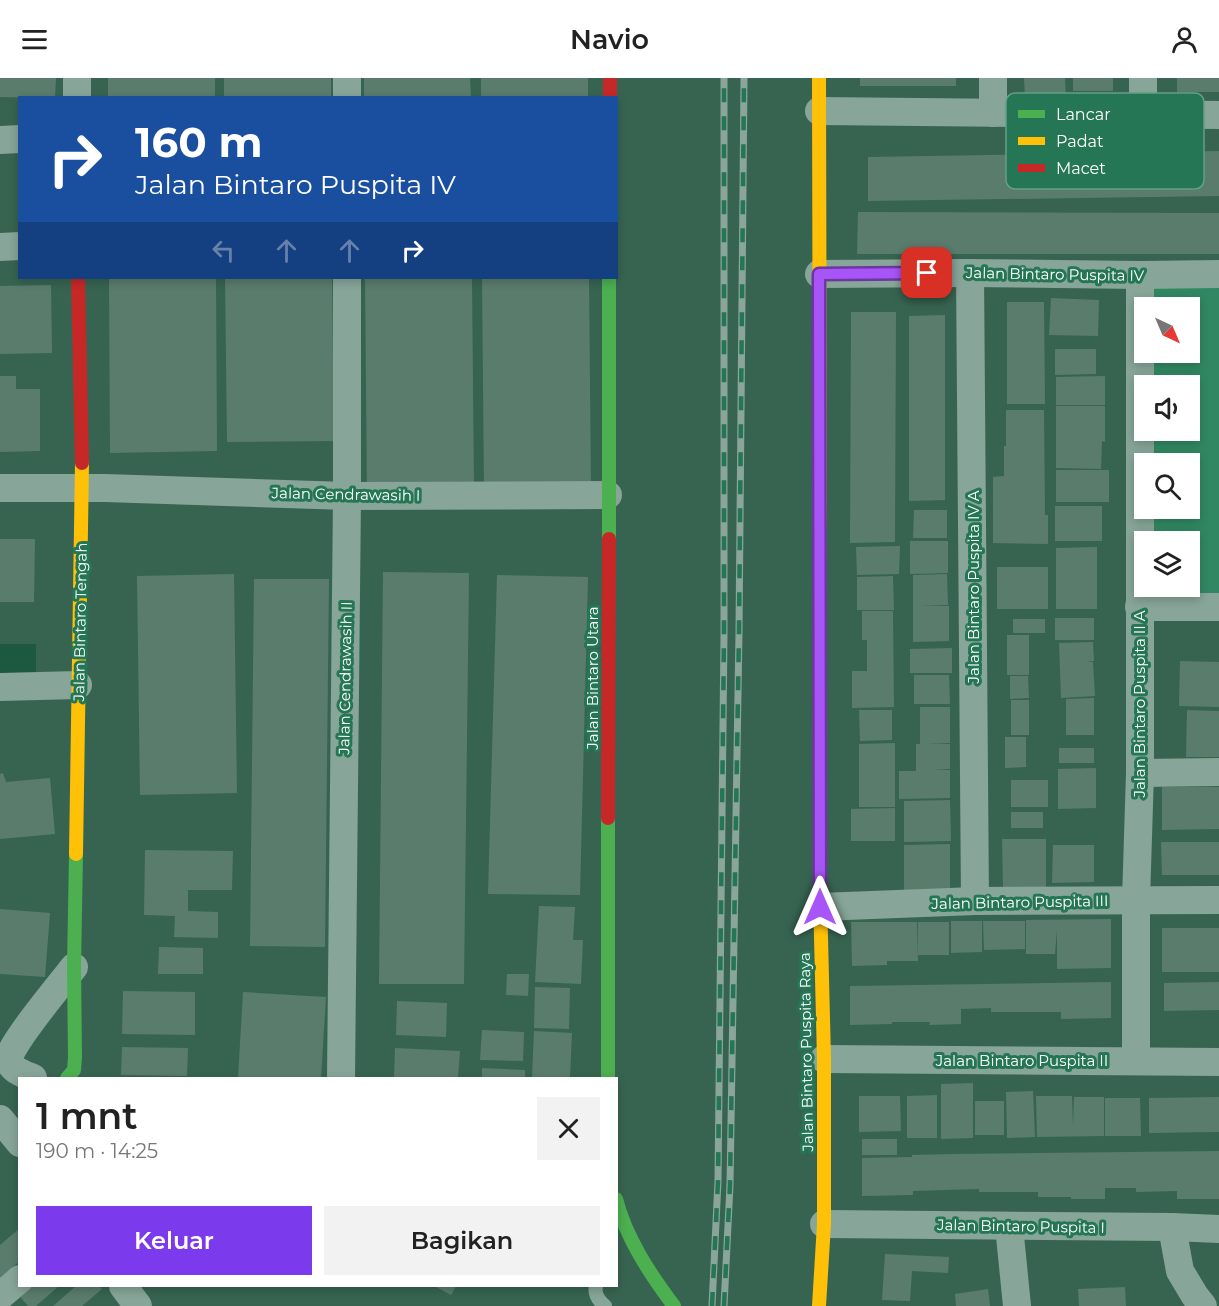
<!DOCTYPE html>
<html lang="id">
<head>
<meta charset="utf-8">
<style>
  :root { --surface:#fff; --page:#f2f2f2; --text:#222; --muted:#767676; --accent:#7c3aed }
  body { margin:0; font-family:Montserrat,sans-serif; background:var(--page); color:var(--text); height:100vh; display:flex; flex-direction:column; font-size:22px; white-space:nowrap }
  * { box-sizing:border-box; margin:0 }
  p { font-size:20px; color:var(--muted) }
  .icon { flex:none; width:33px; height:33px; fill:none; stroke:currentColor; stroke-width:2; stroke-linecap:round; stroke-linejoin:round }
  .map { position:relative; flex:1; overflow:hidden }
  .panel { position:absolute; left:18px; top:999px; width:600px; height:210px; display:flex; flex-direction:column; background:var(--surface); border-radius:0px; box-shadow:0 3px 9px #0003 }
  .panel>* { flex:none }
  .banner { position:absolute; left:18px; top:18px; width:600px; height:183px; border-radius:0px; box-shadow:0 3px 9px #0003; background:#1a4fa0; color:#fff; overflow:hidden }
  .needle { width:39px; rotate:136deg }
  .tools { position:absolute; left:1134px; top:219px; display:grid; gap:12px }
  .tools a { display:grid; place-items:center; width:66px; height:66px; border-radius:0px; background:var(--surface); box-shadow:0 3px 9px #0003; font-size:30px }
  .pin { position:absolute; display:grid; place-items:center; width:51px; height:51px; color:#fff; margin:-26px; border-radius:12px; box-shadow:0 3px 9px #0006 }
  .me { position:absolute; width:66px; margin:-33px; rotate:0deg; stroke-linejoin:round; filter:drop-shadow(0 0 4px #0008) }
  .turn { display:flex; align-items:center; gap:21px; height:126px; padding:0 18px; font-size:27px }
  .turn .icon { width:78px; height:78px; stroke-width:2.5 }
  .turn b { display:block; font-size:42px; line-height:51px }
  .lanes { display:flex; align-items:center; height:57px; padding:0 18px; background:#0003; justify-content:center; gap:30px; direction:ltr }
  .lanes .off { opacity:.35 }
  .round { display:grid; place-items:center; flex:none; width:63px; height:63px; border-radius:0px; background:var(--page) }
  .summary { display:flex; align-items:center; justify-content:space-between; height:102px; padding:0 18px }
  h1 { font-size:36px; font-weight:600; line-height:45px }
  .cta { display:flex; gap:12px; margin-top:auto; padding:12px 18px }
  .cta a { flex:1; height:69px; border-radius:0px; background:var(--accent); color:#fff; font-size:24px; font-weight:600; line-height:69px; text-align:center }
  .cta a+a { background:var(--page); color:var(--text) }
  header { display:flex; justify-content:space-between; align-items:center; height:78px; padding:0 18px; background:var(--surface); font-size:27px; font-weight:600 }
  .map>svg:first-child { display:block }
</style>
</head>
<body>
<header><svg class="icon" aria-label="menu" viewBox="0 0 24 24"><path d="M4 6h16M4 12h16M4 18h16"/></svg>Navio<svg class="icon" aria-label="person" viewBox="0 0 24 24"><circle cx="12" cy="8" r="4"/><path d="M4 21q1-7 8-7t8 7"/></svg></header>
<div class="map">
<svg width="1219" height="1228" viewBox="0 0 1219 1228">
  <rect width="100%" height="100%" fill="#376451"/>
  <path fill="#318762" fill-rule="evenodd" d="M1219 196V529H1140V197ZM1144 230H1190V274H1144ZM1144 308H1190V352H1144ZM1144 386H1190V430H1144ZM1144 464H1190V508H1144Z"/>
  <path fill="#1d5840" d="M0 566H36V599L0 600Z"/>
  <g fill="#597c6d">
    <path d="M0 0H56L55 20 0 19Z"/>
    <rect x="108" y="0" width="107" height="20"/>
    <rect x="224" y="0" width="107" height="20"/>
    <path d="M364 0H470L471 20H364Z"/>
    <rect x="481" y="0" width="107" height="20"/>
    <rect x="860" y="0" width="96" height="8"/>
    <path d="M1024 0H1065L1066 19 1025 20Z"/>
    <rect x="1073" y="0" width="40" height="13"/>
    <rect x="1177" y="0" width="42" height="14"/>
    <path d="M1219 73V118L868 123V79Z"/>
    <path d="M858 134 1219 135V176H857Z"/>
    <path d="M109 200H216L217 373 110 375Z"/>
    <path d="M225 200H332L334 363 227 364Z"/>
    <path d="M365 200H472L474 412 367 414Z"/>
    <path d="M482 200H589L591 410 484 411Z"/>
    <path d="M51 207 52 275 0 276V208Z"/>
    <path d="M1051 220 1099 222 1098 258 1049 257Z"/>
    <path d="M1007 224H1044L1045 326H1007Z"/>
    <path d="M851 234H896L895 464 850 465Z"/>
    <path d="M945 237V422L909 423V238Z"/>
    <path d="M1055 271H1096V296L1055 297Z"/>
    <path d="M0 298H16V311H40V373L0 374Z"/>
    <path d="M1105 298V327H1056V299Z"/>
    <path d="M1056 328H1105V364L1102 363 1101 391 1056 390Z"/>
    <path d="M1006 332H1044L1045 437H1048V466L993 465V399L1004 398V368H1006Z"/>
    <rect x="1056" y="392" width="53" height="32"/>
    <rect x="1055" y="428" width="47" height="35"/>
    <path d="M914 432H947V460H913Z"/>
    <path d="M0 461H35L34 524H0Z"/>
    <path d="M910 463H948V495L910 496Z"/>
    <path d="M900 468 899 496 857 497 856 469Z"/>
    <path d="M1097 469V531H1056V470Z"/>
    <rect x="997" y="489" width="51" height="42"/>
    <path d="M383 494 469 495 464 906H379Z"/>
    <path d="M234 496 237 715 140 717 137 498Z"/>
    <path d="M947 496 948 527 920 528H949V563L913 564V497Z"/>
    <path d="M497 497 588 499 580 817 488 816Z"/>
    <path d="M893 498 894 532H857V499Z"/>
    <path d="M254 501H329L325 869 250 868Z"/>
    <path d="M862 533H893L894 629 852 630V593H867V562H862Z"/>
    <rect x="1055" y="540" width="39" height="22"/>
    <rect x="1013" y="541" width="32" height="14"/>
    <rect x="1007" y="557" width="22" height="40"/>
    <path d="M1093 564 1094 583H1087L1093 584 1095 618 1061 620 1059 565Z"/>
    <path d="M952 570V595H910V571Z"/>
    <path d="M1180 583 1219 584V629L1179 628Z"/>
    <path d="M914 597H949L950 626H914Z"/>
    <path d="M1010 598H1028L1029 620 1010 621Z"/>
    <path d="M1094 620V657H1066V621Z"/>
    <rect x="1011" y="622" width="18" height="35"/>
    <path d="M920 629H950V665H928L950 666V691L933 692H950V720L899 721V693H916V666H920Z"/>
    <path d="M859 632H892V662L860 663Z"/>
    <path d="M1187 632 1219 633V679H1186Z"/>
    <path d="M1005 659H1026V689L1005 690Z"/>
    <path d="M895 665V729H859V666Z"/>
    <rect x="1059" y="670" width="35" height="15"/>
    <path d="M1096 690V730L1058 731V691Z"/>
    <path d="M3 695 6 704 50 700 55 756 0 761V696Z"/>
    <rect x="1011" y="702" width="37" height="27"/>
    <path d="M1162 709H1219V751L1162 752Z"/>
    <path d="M950 722 951 763 904 764V723Z"/>
    <path d="M895 730V763H851V731Z"/>
    <rect x="1011" y="734" width="32" height="16"/>
    <path d="M1002 761H1046V809H1003Z"/>
    <path d="M1161 764H1219V797H1162Z"/>
    <path d="M950 766V813H904V767Z"/>
    <path d="M1053 767H1094V804L1052 805Z"/>
    <path d="M145 772 233 773 232 812H188V833L218 834V860L174 859 175 838 144 837Z"/>
    <path d="M539 828 575 829 573 862H583L581 906 535 904Z"/>
    <path d="M0 831 50 835 45 899 0 896Z"/>
    <path d="M1111 841V890L1057 891V852L1055 876H1026V842Z"/>
    <path d="M951 843H982V874L951 875Z"/>
    <path d="M983 843H1025V871L984 872Z"/>
    <path d="M851 844H917L918 883H887V887L852 888Z"/>
    <rect x="918" y="844" width="31" height="33"/>
    <rect x="1162" y="850" width="57" height="44"/>
    <path d="M159 869 203 870V896H158Z"/>
    <path d="M507 896H529L528 918 506 917Z"/>
    <path d="M1111 904V940L1061 941V934H991V930L961 931V946L929 947 930 944H892V946L850 947V908Z"/>
    <path d="M1219 904V932L1164 933V905Z"/>
    <path d="M535 909 570 910 569 951 534 950Z"/>
    <path d="M123 913 195 914V957L122 956Z"/>
    <path d="M243 914 326 919 321 1000H238Z"/>
    <path d="M397 923 447 925 446 959 396 957Z"/>
    <path d="M482 952 524 954 523 983 480 982Z"/>
    <path d="M534 953 572 955 570 1000H532Z"/>
    <path d="M122 969 188 970 187 998 121 997Z"/>
    <path d="M395 970 460 973 458 1000H394Z"/>
    <path d="M482 990 525 992V1000H482Z"/>
    <path d="M973 1005V1060L941 1061V1006Z"/>
    <path d="M1033 1013 1035 1059 1007 1060 1006 1014Z"/>
    <path d="M937 1017V1060H907V1018Z"/>
    <path d="M859 1018H900L901 1053 859 1054Z"/>
    <path d="M1036 1018H1072L1073 1048 1074 1019H1104V1058L1037 1059Z"/>
    <path d="M1219 1019V1054L1149 1055V1020Z"/>
    <path d="M1105 1020H1140L1141 1058H1105Z"/>
    <rect x="975" y="1023" width="29" height="34"/>
    <rect x="862" y="1061" width="35" height="16"/>
    <path d="M1219 1073V1121H1177V1113L1136 1114V1110H1105V1121H1071V1119H1038V1114H979V1111L913 1113V1117L862 1118V1080L912 1079V1077L950 1076Z"/>
    <path d="M20 1150V1183L0 1200V1167Z"/>
    <path d="M885 1176 949 1179 948 1195 912 1193 910 1223 882 1222Z"/>
    <path d="M22 1208H59L36 1228H28L15 1213Z"/>
    <path d="M76 1208H99L102 1211 82 1228H53Z"/>
    <path d="M434 1208H456L451 1217Z"/>
    <path d="M1125 1209 1126 1228H1079L1078 1211Z"/>
    <path d="M988 1211 990 1228H956L955 1216Z"/>
  </g>
  <g fill="none" stroke-linecap="round" stroke-linejoin="round">
    <path stroke="#87a598" stroke-width="14" d="M596 1208C594 1216 599 1223 605 1228"/>
    <g stroke="#87a598" stroke-width="28">
      <path d="M1143 0V36"/>
      <path d="M77 20V0"/>
      <path d="M347 20V0"/>
      <path d="M819 33 1219 37"/>
      <path d="M993 35V0"/>
      <path d="M0 62 20 61"/>
      <path d="M0 169 20 168"/>
      <path d="M970 195 975 823"/>
      <path d="M819 196 970 195 1140 197 1219 196"/>
      <path d="M0 410H105L347 418 608 417"/>
      <path d="M1139 529H1219"/>
      <path d="M0 609 78 607"/>
      <path d="M1140 695 1219 694"/>
      <path d="M820 829 975 823 1219 822"/>
      <path d="M824 981 1219 984"/>
      <path d="M1136 982V822L1140 695V197"/>
      <path d="M33 1000C24 996 10 992 9 981 8 969 63 903 74 889"/>
      <path d="M341 1000 347 418V200"/>
      <path d="M0 1041 20 1065"/>
      <path d="M824 1146 1172 1149 1219 1151"/>
      <path d="M1009 1148 1017 1228"/>
      <path d="M1172 1149 1180 1193 1195 1218 1203 1228"/>
      <path d="M123 1208 138 1228"/>
      <path d="M0 1218 20 1201"/>
    </g>
    <g stroke="#4caf50" stroke-width="14">
      <path d="M820 440V818"/>
      <path d="M609 461V200"/>
      <path d="M67 1000 74 992 75 979 74 889 76 776"/>
      <path d="M608 1000V740"/>
      <path d="M616 1121C626 1160 650 1196 674 1228"/>
    </g>
    <g stroke="#ffc107" stroke-width="14">
      <path d="M819 0 820 440"/>
      <path d="M76 776 82 385"/>
      <path d="M819 1228 824 1146V981L820 818"/>
    </g>
    <g stroke="#c62828" stroke-width="14">
      <path d="M610 0V20"/>
      <path d="M78 200 82 385"/>
      <path d="M608 740 609 461"/>
    </g>
    <defs>
      <g id="rail">
        <path d="M712 1228 718 1103 724 557V0"/>
        <path d="M724 1228 730 1107 739 554 744 0"/>
      </g>
    </defs>
    <use href="#rail" stroke="#8aa59a" stroke-width="7"/>
    <use href="#rail" stroke="#257654" stroke-width="4.5" stroke-dasharray="14" stroke-linecap="butt"/>
  </g>
  <g fill="none" stroke-linecap="round" stroke-linejoin="round">
    <defs>
      <path id="route" d="M820 829 819 196 927 195"/>
    </defs>
    <use href="#route" stroke="#6d37a1" stroke-width="15"/>
    <use href="#route" stroke="#a855f7" stroke-width="10"/>
  </g>
  <g text-anchor="middle" dominant-baseline="central" stroke-width="6" stroke-linejoin="round" paint-order="stroke">
    <g font-size="15" fill="#fff" stroke="#257654">
      <text transform="translate(1055 196) rotate(1)">Jalan Bintaro Puspita IV</text>
      <text transform="translate(346 416) rotate(1)">Jalan Cendrawasih I</text>
      <text transform="translate(973 509) rotate(-90)">Jalan Bintaro Puspita IV A</text>
      <text transform="translate(80 544) rotate(-89)">Jalan Bintaro Tengah</text>
      <text transform="translate(345 600) rotate(-89)">Jalan Cendrawasih II</text>
      <text transform="translate(592 600) rotate(-90)">Jalan Bintaro Utara</text>
      <text transform="translate(1139 626) rotate(-90)">Jalan Bintaro Puspita II A</text>
      <text transform="translate(1020 824) rotate(-1)">Jalan Bintaro Puspita III</text>
      <text transform="translate(806 974) rotate(-91)">Jalan Bintaro Puspita Raya</text>
      <text x="1022" y="982">Jalan Bintaro Puspita II</text>
      <text transform="translate(1021 1148) rotate(1)">Jalan Bintaro Puspita I</text>
    </g>
  </g>
  <rect x="1006" y="15" width="198" height="96" rx="9" fill="#257654" stroke="#669f87" stroke-width="1.5"/>
  <rect x="1018" y="32" width="27" height="8" fill="#4caf50"/>
  <rect x="1018" y="59" width="27" height="8" fill="#ffc107"/>
  <rect x="1018" y="86" width="27" height="8" fill="#c62828"/>
  <g font-size="16" fill="#fff">
    <text x="1056" y="42">Lancar</text>
    <text x="1056" y="69">Padat</text>
    <text x="1056" y="96">Macet</text>
  </g>
</svg>
<div class="tools">
<a><svg class="needle" viewBox="-14 -14 28 28"><path d="M0-13l5 13h-10z" fill="#e53935"/><path d="M0 13l5-13h-10z" fill="#767676"/></svg></a>
<a><svg class="icon" aria-label="sound" viewBox="0 0 24 24"><path d="M4 9h4l5-4v14l-5-4H4zM17 9q2 3 0 6"/></svg></a>
<a><svg class="icon" aria-label="search" viewBox="0 0 24 24"><circle cx="10" cy="10" r="6"/><path d="M15 15l6 6"/></svg></a>
<a><svg class="icon" aria-label="layers" viewBox="0 0 24 24"><path d="M12 4l9 5-9 5-9-5zM3 14l9 5 9-5"/></svg></a>
</div>
<div class="pin" style="left:927px;top:195px;background:#d93025"><svg class="icon" aria-label="arrive" viewBox="0 0 24 24"><path d="M6 21V4h12l-3 4 3 4H6"/></svg></div>
<svg class="me" style="left:820px;top:829px" viewBox="-20 -20 40 40"><path d="M0-17L14 15 0 8-14 15z" fill="#a855f7" stroke="#fff" stroke-width="4"/></svg>
<div class="banner">
<div class="turn"><svg class="icon" aria-label="right" viewBox="0 0 24 24"><path d="M7 20v-9h11M14 6l5 5-5 5"/></svg><div><b>160 m</b>Jalan Bintaro Puspita IV</div></div>
<div class="lanes"><svg class="icon off" aria-label="left" viewBox="0 0 24 24"><path d="M17 20v-9H6M10 6l-5 5 5 5"/></svg><svg class="icon off" aria-label="ahead" viewBox="0 0 24 24"><path d="M12 20V5M6 11l6-6 6 6"/></svg><svg class="icon off" aria-label="ahead" viewBox="0 0 24 24"><path d="M12 20V5M6 11l6-6 6 6"/></svg><svg class="icon" aria-label="right" viewBox="0 0 24 24"><path d="M7 20v-9h11M14 6l5 5-5 5"/></svg></div>
</div>
<section class="panel">
<div class="summary"><div><h1>1 mnt</h1><p>190 m · 14:25</p></div><a class="round"><svg class="icon" aria-label="close" viewBox="0 0 24 24"><path d="M6 6l12 12M18 6L6 18"/></svg></a></div>
<div class="cta"><a>Keluar</a><a>Bagikan</a></div>
</section>
</div>
</body>
</html>
